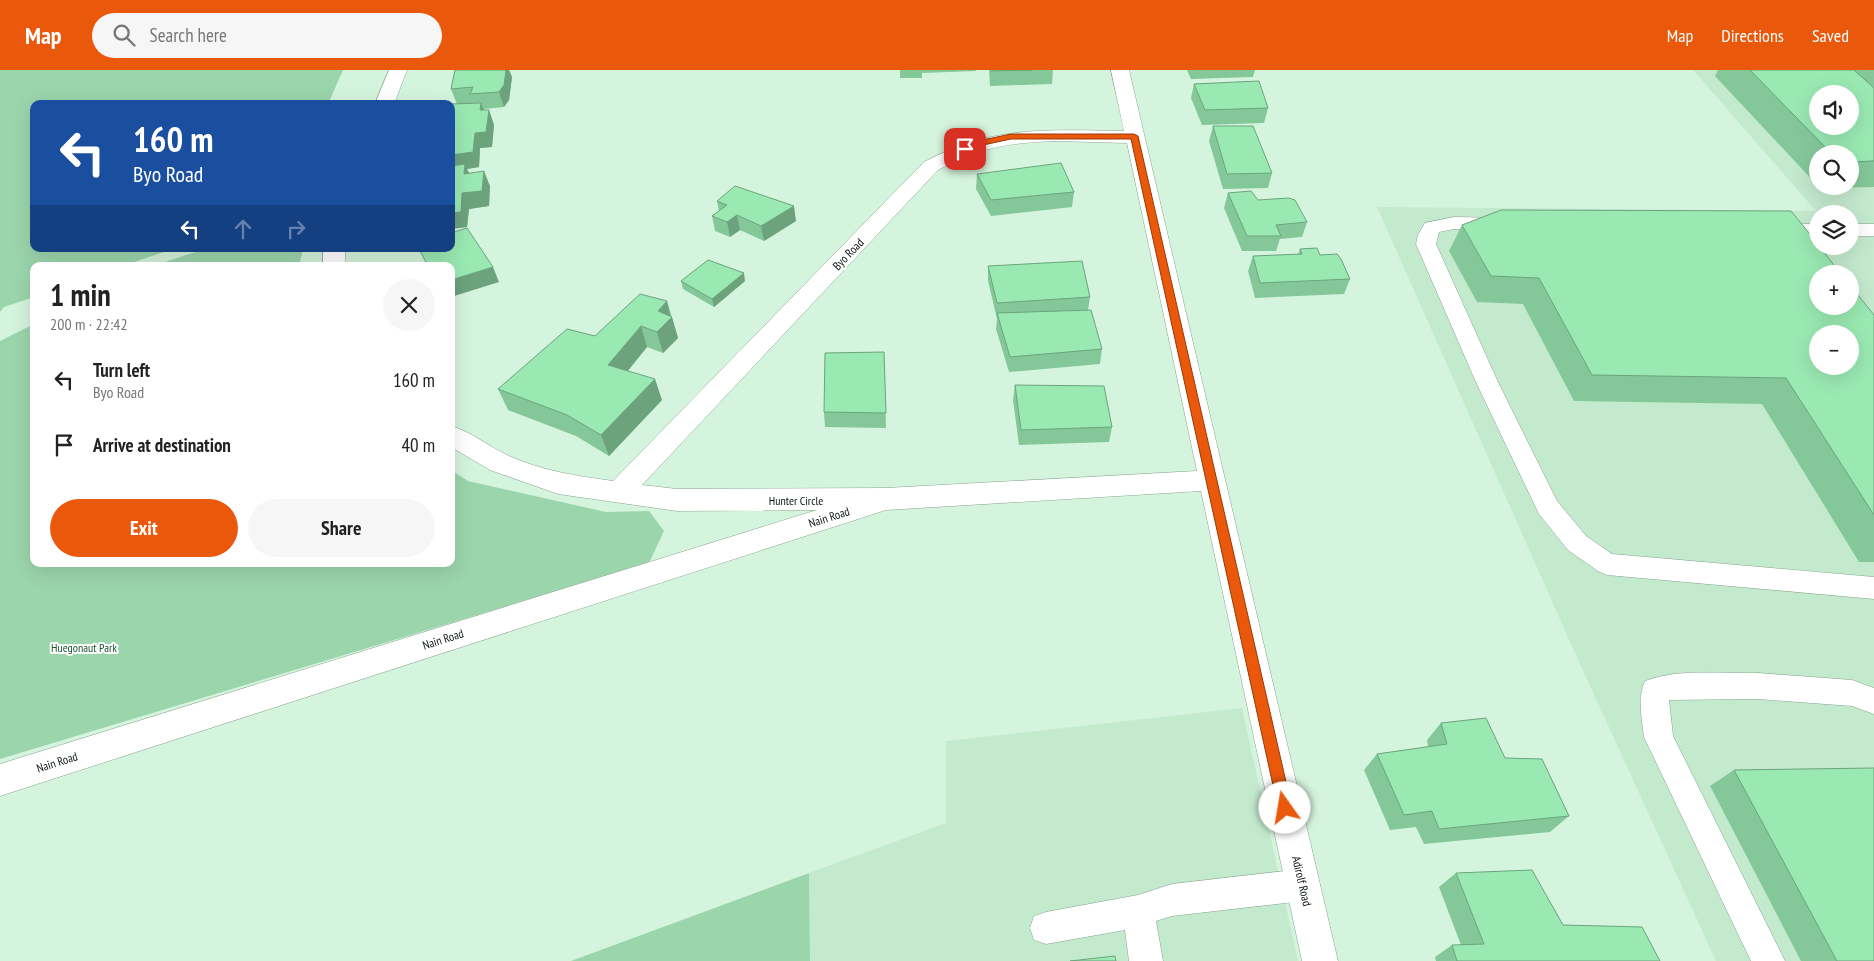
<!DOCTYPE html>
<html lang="en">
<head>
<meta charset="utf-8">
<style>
  :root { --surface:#fff; --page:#f6f6f6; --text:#222; --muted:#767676; --accent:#ea580c }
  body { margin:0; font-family:"PT Sans Narrow",sans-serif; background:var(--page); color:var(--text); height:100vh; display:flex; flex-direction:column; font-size:19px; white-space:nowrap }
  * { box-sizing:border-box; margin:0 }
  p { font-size:16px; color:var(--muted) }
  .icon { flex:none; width:28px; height:28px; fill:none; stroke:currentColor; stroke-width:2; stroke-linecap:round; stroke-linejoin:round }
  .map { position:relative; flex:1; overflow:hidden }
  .drawer { position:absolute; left:30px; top:192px; width:425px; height:305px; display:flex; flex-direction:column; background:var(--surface); border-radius:10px; box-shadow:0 5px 20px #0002 }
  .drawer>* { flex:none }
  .hud { position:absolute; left:30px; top:30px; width:425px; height:152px; border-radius:10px; box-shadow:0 5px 20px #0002; background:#1a4fa0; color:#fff; overflow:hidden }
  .controls { position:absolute; left:1809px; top:15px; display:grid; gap:10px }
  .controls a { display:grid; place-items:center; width:50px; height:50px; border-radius:50%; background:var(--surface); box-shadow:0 5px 20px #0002; font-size:25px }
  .pin { position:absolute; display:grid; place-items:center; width:42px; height:42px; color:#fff; margin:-21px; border-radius:10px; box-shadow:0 2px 8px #0006 }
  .me { position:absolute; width:55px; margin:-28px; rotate:347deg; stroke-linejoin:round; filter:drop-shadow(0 0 4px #0008) }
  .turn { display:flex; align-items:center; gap:18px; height:105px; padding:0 20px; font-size:22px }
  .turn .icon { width:65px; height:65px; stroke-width:2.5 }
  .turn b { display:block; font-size:35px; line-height:42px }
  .lanes { display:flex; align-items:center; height:48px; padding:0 20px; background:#0003; justify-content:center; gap:25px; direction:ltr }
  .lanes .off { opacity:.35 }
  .round { display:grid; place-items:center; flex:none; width:52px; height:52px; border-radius:26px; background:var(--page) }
  .summary { display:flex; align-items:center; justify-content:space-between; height:85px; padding:0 20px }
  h1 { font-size:30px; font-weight:700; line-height:38px }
  .button { display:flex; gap:10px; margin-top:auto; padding:10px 20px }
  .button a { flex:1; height:58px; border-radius:30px; background:var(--accent); color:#fff; font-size:20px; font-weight:700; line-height:58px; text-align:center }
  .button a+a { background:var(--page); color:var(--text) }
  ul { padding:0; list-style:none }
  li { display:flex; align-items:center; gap:15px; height:65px; padding:0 20px }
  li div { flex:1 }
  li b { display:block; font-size:19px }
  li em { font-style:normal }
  header { display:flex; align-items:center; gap:30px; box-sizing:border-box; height:70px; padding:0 25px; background:var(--accent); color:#fff }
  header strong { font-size:24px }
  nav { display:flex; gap:28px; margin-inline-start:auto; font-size:18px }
  .search { width:350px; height:45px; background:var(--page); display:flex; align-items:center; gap:12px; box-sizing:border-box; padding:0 18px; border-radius:28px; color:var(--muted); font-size:19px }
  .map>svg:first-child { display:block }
</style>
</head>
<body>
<header>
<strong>Map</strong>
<div class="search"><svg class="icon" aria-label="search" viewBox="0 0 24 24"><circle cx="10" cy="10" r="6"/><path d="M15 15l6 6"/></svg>Search here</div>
<nav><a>Map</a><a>Directions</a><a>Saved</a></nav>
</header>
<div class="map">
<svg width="1874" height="891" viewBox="0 0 1874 891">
  <rect width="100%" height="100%" fill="#d5f4dd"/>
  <g fill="#c4eace" fill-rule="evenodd">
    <path d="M1693 0H1874V891H1716L1574 581 1377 137 1816 141ZM1818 24H1850V56H1818ZM1818 84H1850V116H1818ZM1818 144H1850V176H1818ZM1818 204H1850V236H1818ZM1818 264H1850V296H1818Z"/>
    <path d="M1242 638 1298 891H810L809 803 946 753V671Z"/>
  </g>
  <g fill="#9bd5ac">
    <path d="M0 0H343L328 34H34V179H173L122 196H34V227L4 237 0 242Z"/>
    <path d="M205 179H303L299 196H152Z"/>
    <path d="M34 254V494H451V400L468 411 606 442 649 441 664 461 649 493 0 689V271Z"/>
    <path d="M809 803 810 891H571Z"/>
  </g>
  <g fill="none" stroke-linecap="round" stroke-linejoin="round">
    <defs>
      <g id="lane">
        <path d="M1454 147 1500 148 1507 150 1510 154 1507 158 1500 160 1454 159 1439 162 1436 174 1497 310 1557 431 1586 466 1612 484 1874 507V529L1607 505 1598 501 1568 480 1539 444 1475 310 1416 174 1418 165 1425 153Z"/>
        <path d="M1789 154H1818V166H1804L1834 204H1818L1817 209 1779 160 1782 156Z"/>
        <rect x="1850" y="154" width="24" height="12"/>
        <path d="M1758 603 1852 610 1874 618V644L1852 636 1758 629 1669 630 1673 666 1785 891H1751L1644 667C1642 649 1637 628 1645 611 1679 598 1722 604 1758 603Z"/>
        <path d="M1303 799 1314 804 1319 815 1314 826 1303 831 1172 846 1156 851 1163 891H1129L1125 860 1046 874 1034 870 1030 858 1034 846 1046 842 1138 825 1172 814Z"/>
      </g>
      <g id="street">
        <path d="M389 0H407L394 34H375Z"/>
        <path d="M1111 0H1129L1338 891H1302L1201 421 886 440 0 726V694L817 440 677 441 558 424 490 400 451 377V356C472 362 489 377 509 386 543 401 576 406 613 411L924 92C992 55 1050 60 1124 61ZM1055 71 1127 73 1197 401 886 418 677 419 642 415 938 100C980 77 1008 73 1055 71Z"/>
        <rect x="323" y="179" width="22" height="17"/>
      </g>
    </defs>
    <use href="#lane" stroke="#87a48f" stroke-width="1"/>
    <use href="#street" stroke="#87a48f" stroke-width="1"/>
    <use href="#lane" fill="#fff" fill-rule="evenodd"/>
    <use href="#street" fill="#fff" fill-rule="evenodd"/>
  </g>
  <g fill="#84c89a">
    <path d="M455 0H509L512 7 509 30 504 37 484 39V40H489L494 55 492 77 480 78 479 97 467 99 469 103 490 116 489 136 469 139 467 157 451 159V34H457L451 19Z"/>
    <path d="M900 0H976V1L922 3V8H900Z"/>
    <path d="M989 0H1053L1052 14 990 16Z"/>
    <path d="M1187 0H1255L1253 7 1191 9Z"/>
    <path d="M1718 0H1874V117L1819 118 1818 116H1850V84H1818V116L1715 6Z"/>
    <path d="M1194 14 1268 38 1264 53 1202 55 1191 28Z"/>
    <path d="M1213 56 1272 103 1268 118 1223 119 1209 71Z"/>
    <path d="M977 104 1074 122 1072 137 991 146 976 119Z"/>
    <path d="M1228 123 1258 130 1307 152 1302 167 1280 169 1276 181H1242L1224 138Z"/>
    <path d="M717 131 796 151 764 171 740 160 730 167 715 161 712 146 719 141Z"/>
    <path d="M1462 155 1874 245V492H1859L1762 334 1574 331 1523 234 1477 232 1449 181Z"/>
    <path d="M1300 179 1320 185 1350 209 1344 224 1255 228 1248 201 1253 186 1298 184Z"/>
    <path d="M988 196 1090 227 1088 240 1102 279 1100 294 1009 302 996 259 997 249 988 211Z"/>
    <path d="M681 211H745L714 237 683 219Z"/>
    <path d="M667 231 678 268 663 283 647 277 628 301 662 330 609 386 576 366 508 340 498 319 595 266Z"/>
    <path d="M884 282 886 358 825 357 824 342Z"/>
    <path d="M1015 315 1112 357 1109 372 1019 375 1013 330Z"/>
    <path d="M1441 653 1505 688 1569 746 1550 762 1424 774 1416 757 1390 760 1364 700 1377 684 1428 677 1427 670Z"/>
    <path d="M1734 700 1874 891H1801L1710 716Z"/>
    <path d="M1456 803 1563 855 1660 891H1436L1435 887 1452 875H1461L1439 817Z"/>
  </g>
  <g fill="#6ca37d">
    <path d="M506 0H509L512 7 509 30 504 37 499 22Z"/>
    <path d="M481 33 487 48 480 40Z"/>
    <path d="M489 40 494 55 492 77 480 78 479 97 467 99 472 109 451 101V85Z"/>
    <path d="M484 101 490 116 489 136 469 139 467 157 451 159V143L462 123Z"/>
    <path d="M794 136 796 151 764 171 761 156Z"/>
    <path d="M737 145 740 160 730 167 727 152Z"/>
    <path d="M493 197 499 212 451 227V210Z"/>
    <path d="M744 203 745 211 714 237 712 229Z"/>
    <path d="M667 231 671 248 672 247 678 268 663 283 657 262 658 241Z"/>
    <path d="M641 256 647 277 615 316 608 295Z"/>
    <path d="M655 309 662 330 609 386 601 365Z"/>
  </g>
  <g fill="#9ae9b3" stroke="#6ca37d" fill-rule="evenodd">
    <path d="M455 0H506L504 15 499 22 470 24 473 17 451 19Z"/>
    <path d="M991 0H1032L991 1Z"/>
    <path d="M1750 0H1854L1874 18V91L1850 92V84H1832ZM1818 24H1850V56H1818Z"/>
    <path d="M1259 11 1268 38 1205 40 1194 14Z"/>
    <path d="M481 33 480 40H489L486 62 475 63 473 82 451 85V34Z"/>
    <path d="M1213 56H1253L1272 103 1227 104Z"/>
    <path d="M1061 93 1074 122 991 130 977 104Z"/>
    <path d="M465 94 464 104 484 101 482 121 462 123 461 142 451 143V96Z"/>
    <path d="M735 116 794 136 761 156 737 145 727 152 712 146 727 135 717 131Z"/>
    <path d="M1251 121 1258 130 1289 128 1295 130 1307 152 1276 155 1281 166H1247L1228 123Z"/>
    <path d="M1501 140 1791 141 1818 174V176H1819L1841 204H1818V236H1850V215L1874 245V445L1786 308 1592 305 1539 208 1491 206 1462 155ZM1818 264H1850V296H1818Z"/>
    <path d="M467 158 493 197 451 210V196H428L419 179H451V163Z"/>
    <path d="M1317 178 1320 185 1337 184 1341 189 1350 209 1260 213 1253 186 1302 184 1300 179Z"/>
    <path d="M708 190 744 203 712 229 681 211Z"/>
    <path d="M1082 191 1090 227 997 233 988 196Z"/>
    <path d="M640 224 667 231 658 241 672 247 657 262 641 256 608 295 655 309 601 365 567 345 498 319 567 259 595 266Z"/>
    <path d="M1091 240 1102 279 1010 287 997 243Z"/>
    <path d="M884 282 886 343 824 342 825 283Z"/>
    <path d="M1015 315 1104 316 1112 357 1021 360Z"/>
    <path d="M1486 648 1505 688 1542 689 1569 746 1439 759 1432 741 1404 745 1377 684 1447 674 1441 653Z"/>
    <path d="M1874 698V891H1837L1734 700Z"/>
    <path d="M1532 800 1563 855 1642 857 1660 891H1457L1452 875 1484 874 1456 803Z"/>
    <path d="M1115 886 1116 891H1070Z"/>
  </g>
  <path fill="#ea580c" stroke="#983908" d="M1011 64H1134L1138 66 1292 738 1290 742 1285 744 1280 742 1278 738 1131 69H1011L983 75 965 81 961 79 978 71Z"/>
  <g text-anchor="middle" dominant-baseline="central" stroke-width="4" stroke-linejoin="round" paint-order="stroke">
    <g font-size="12" fill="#0b160e" stroke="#fff">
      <text transform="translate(848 184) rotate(-46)">Byo Road</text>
      <text x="796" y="430">Hunter Circle</text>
      <text transform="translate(829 447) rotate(-18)">Nain Road</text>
      <text transform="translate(443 569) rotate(-18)">Nain Road</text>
      <text transform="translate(57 692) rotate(-18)">Nain Road</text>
      <text transform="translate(1302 811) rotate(77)">Adirolf Road</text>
    </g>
    <g font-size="12" fill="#1b5431" stroke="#fff">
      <text x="84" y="577">Huegonaut Park</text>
    </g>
  </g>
</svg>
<div class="controls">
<a><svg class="icon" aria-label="sound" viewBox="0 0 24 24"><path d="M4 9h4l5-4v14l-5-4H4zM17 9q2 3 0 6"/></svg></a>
<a><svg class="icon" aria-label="search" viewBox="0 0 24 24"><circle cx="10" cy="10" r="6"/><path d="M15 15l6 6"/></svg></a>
<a><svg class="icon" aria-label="layers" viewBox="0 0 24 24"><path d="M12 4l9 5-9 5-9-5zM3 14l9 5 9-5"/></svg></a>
<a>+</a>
<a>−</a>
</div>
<div class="pin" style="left:965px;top:79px;background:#d93025"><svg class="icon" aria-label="arrive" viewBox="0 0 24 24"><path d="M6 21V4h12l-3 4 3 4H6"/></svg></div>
<svg class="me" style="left:1285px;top:738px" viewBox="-20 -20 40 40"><circle r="19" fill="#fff"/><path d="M0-13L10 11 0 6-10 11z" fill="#ea580c"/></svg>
<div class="hud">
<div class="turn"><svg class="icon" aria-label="left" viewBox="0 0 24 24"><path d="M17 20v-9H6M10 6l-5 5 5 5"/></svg><div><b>160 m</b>Byo Road</div></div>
<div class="lanes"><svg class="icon" aria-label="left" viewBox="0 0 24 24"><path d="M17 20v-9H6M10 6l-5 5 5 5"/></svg><svg class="icon off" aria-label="ahead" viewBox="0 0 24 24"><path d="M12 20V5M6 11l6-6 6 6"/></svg><svg class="icon off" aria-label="right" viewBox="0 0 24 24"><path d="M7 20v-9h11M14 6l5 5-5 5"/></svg></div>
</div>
<section class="drawer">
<div class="summary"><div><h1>1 min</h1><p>200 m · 22:42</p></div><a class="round"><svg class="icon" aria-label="close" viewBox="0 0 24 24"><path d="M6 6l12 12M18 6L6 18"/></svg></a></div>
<ul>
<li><svg class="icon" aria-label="left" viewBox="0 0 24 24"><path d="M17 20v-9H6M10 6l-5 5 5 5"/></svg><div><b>Turn left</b><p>Byo Road</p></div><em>160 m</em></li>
<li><svg class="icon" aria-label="arrive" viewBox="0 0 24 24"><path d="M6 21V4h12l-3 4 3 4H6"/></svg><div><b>Arrive at destination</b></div><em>40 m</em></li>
</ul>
<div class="button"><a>Exit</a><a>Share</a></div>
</section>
</div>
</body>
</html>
